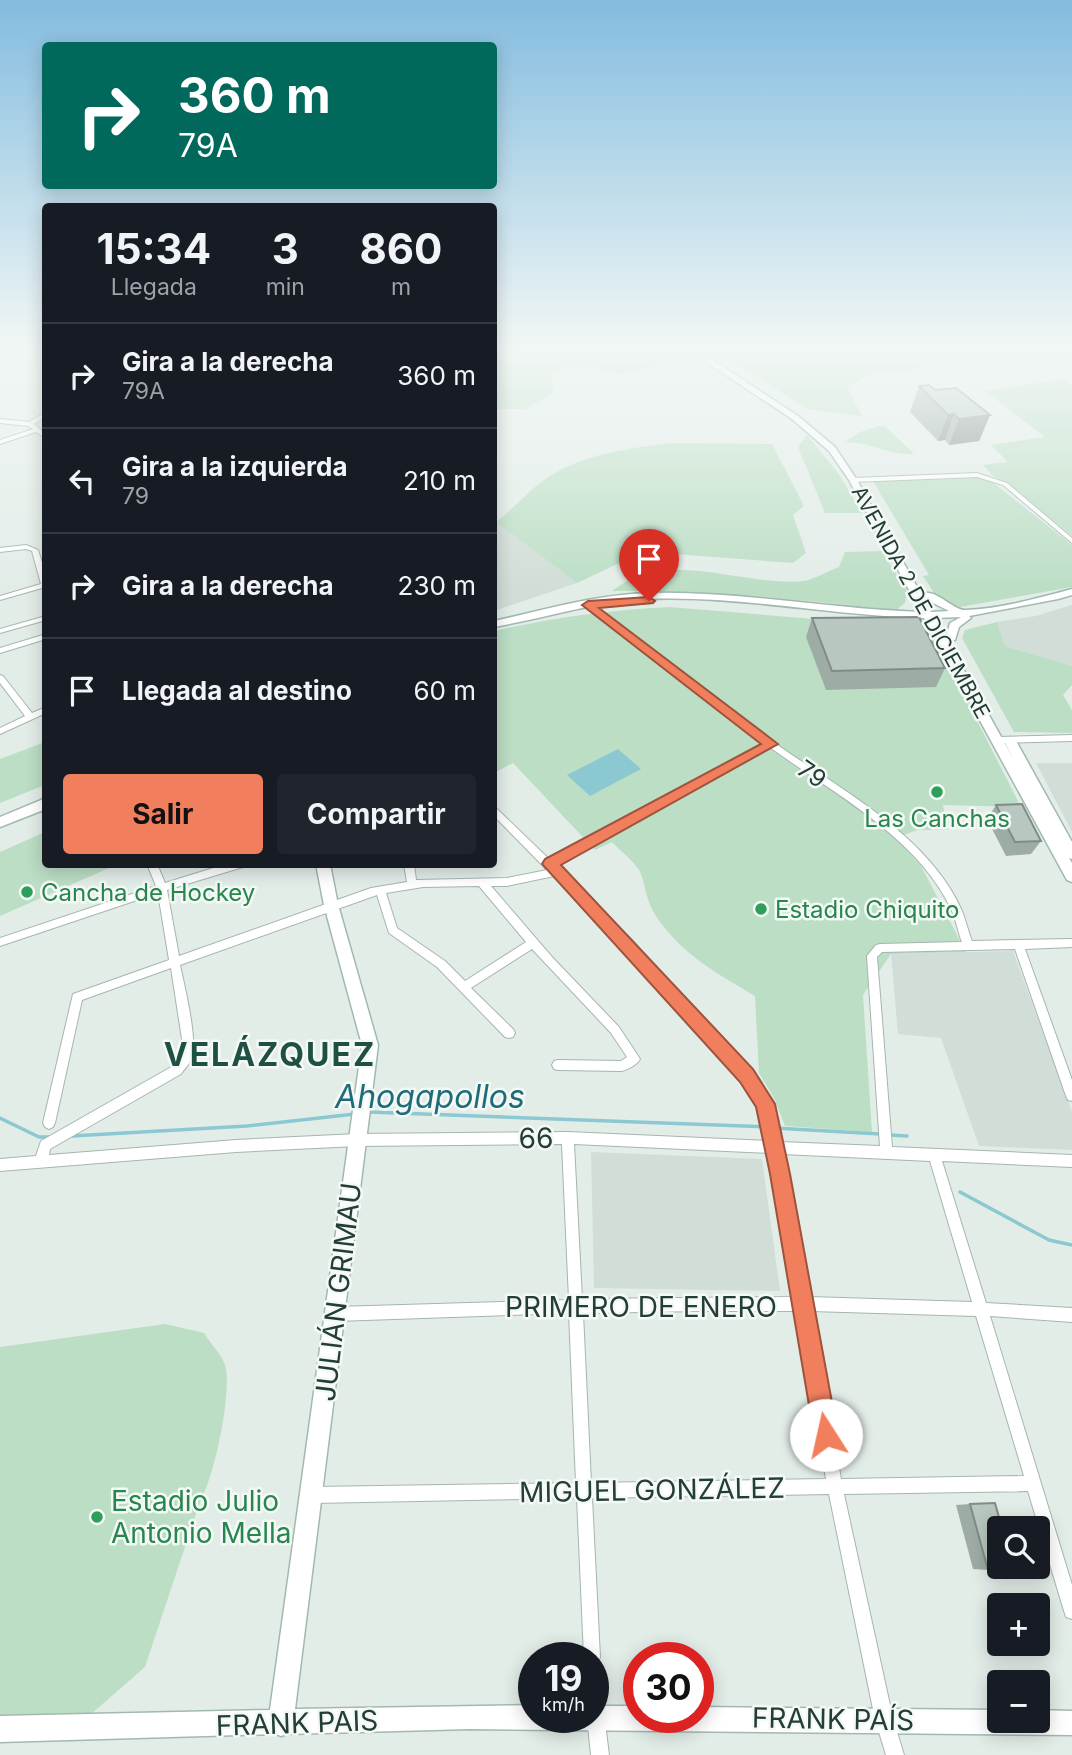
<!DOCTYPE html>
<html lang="es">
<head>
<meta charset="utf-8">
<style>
  :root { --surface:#171b24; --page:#20242c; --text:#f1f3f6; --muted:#9ea1a6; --line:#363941; --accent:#f17f5d }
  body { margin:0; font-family:Inter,sans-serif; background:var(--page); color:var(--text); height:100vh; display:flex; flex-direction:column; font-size:26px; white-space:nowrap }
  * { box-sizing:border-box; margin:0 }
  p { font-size:23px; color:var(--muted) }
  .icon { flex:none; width:38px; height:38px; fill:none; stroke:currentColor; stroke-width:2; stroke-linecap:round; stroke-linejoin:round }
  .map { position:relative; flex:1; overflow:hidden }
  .drawer { position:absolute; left:42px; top:203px; width:455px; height:665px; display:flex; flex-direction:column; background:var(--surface); border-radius:7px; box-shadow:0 4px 18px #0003 }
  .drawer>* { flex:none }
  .guide { position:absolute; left:42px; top:42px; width:455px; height:147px; border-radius:7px; box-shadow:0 4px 18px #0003; background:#00695c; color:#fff; overflow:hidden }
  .tools { position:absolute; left:987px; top:1516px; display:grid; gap:14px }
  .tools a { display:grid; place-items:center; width:63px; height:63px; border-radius:7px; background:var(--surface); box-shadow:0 4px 18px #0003; font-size:35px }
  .speed { position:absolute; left:518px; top:1642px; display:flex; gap:14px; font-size:35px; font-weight:700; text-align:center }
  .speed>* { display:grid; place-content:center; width:91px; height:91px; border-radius:50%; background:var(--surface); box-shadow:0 4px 18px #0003; line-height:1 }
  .speed small { font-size:18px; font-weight:400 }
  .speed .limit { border:10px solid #d22; background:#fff; color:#111 }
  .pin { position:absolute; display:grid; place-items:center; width:60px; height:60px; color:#fff; margin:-72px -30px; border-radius:50% 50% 50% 0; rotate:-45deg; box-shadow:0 0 7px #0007 }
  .pin .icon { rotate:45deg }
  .me { position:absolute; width:77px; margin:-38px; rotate:350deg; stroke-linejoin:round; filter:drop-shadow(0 0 5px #0008) }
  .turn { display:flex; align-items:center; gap:24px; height:147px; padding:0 21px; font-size:32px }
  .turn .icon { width:91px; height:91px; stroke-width:2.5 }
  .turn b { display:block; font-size:49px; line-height:60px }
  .eta { display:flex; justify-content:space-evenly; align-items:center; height:119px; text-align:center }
  .eta b { font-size:42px; font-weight:700; line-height:49px }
  .primary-button { display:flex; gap:14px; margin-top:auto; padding:14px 21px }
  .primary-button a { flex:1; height:80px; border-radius:7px; background:var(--accent); color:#111; font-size:28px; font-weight:700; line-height:80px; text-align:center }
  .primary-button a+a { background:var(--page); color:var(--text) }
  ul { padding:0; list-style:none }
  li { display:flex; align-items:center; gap:21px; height:105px; padding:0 21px; border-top:2px solid var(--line) }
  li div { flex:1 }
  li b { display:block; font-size:26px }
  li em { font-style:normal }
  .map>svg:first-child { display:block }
</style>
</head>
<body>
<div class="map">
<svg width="1072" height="1755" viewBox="0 0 1072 1755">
  <rect width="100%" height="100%" fill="#e3ede8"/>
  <g fill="#d1ddd7">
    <path d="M494 520 577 583 494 611Z"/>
    <path d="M1072 605V666L1005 646 997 622 1036 616Z"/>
    <path d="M1036 763H1072V832Z"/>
    <path d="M1013 951 1072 1112V1150L979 1146 941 1038 898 1034 891 954Z"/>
    <path d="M591 1152 762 1159 780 1291 594 1288Z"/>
  </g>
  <g fill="#bcdec5">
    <path d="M507 346H673L681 355 647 369 617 375 594 368 569 366 552 375 553 393 525 409H497L494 406V351L508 350Z"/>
    <path d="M709 346H908L923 369 872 373 847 387 862 416 807 409Z"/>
    <path d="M1063 379 1072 386V536L1009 484 993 476 983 465 1008 462 991 445 1045 437 985 391Z"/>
    <path d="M878 426H885L914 454C889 456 869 440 843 443L860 432Z"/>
    <path d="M807 435 838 473 862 513H825L798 447Z"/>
    <path d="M671 443 772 444 804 506 793 515 806 553 793 563 675 554 628 559 577 583 496 522C516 507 533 485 555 473 590 453 632 448 671 443Z"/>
    <path d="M983 478 995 484 1072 545V587L960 607 938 599 923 576 929 575 873 481Z"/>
    <path d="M882 551 907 591 905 603 896 610C802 600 708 590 612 591 667 547 741 587 804 581 815 579 828 571 839 567L845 552Z"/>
    <path d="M669 607 912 627 931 637 942 652 1021 807 943 805 948 830H917L896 838 921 866 966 952 891 954 863 995 872 1132 785 1126 774 1098 759 1073 755 996C718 974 683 955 658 919 646 901 647 892 641 874 637 863 620 851 612 842L595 850 513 763 494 773V631C552 618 609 610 669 607Z"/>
    <path d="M997 622 1005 646 1072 666V685L1063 695 1072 710V733L1014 732 962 638 965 630Z"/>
    <path d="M45 742V785L0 803V759Z"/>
    <path d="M45 832 46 864 107 865 109 868 0 916V852Z"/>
    <path d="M165 1324 204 1333C210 1343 222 1355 225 1365 233 1389 214 1478 201 1499L145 1667 82 1722 0 1724V1347Z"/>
  </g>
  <path fill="#8bc8d2" d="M618 749 641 769 590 796 567 775Z"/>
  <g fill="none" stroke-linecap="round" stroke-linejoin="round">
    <g stroke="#8bc8d2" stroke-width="3.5">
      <path d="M369 1112 768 1127"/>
      <path d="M0 1118 39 1137H52"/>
      <path d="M774 1128 880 1134"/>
      <path d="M890 1135 907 1136"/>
      <path d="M72 1136 247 1126 355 1114"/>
      <path d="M960 1192 1049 1240 1072 1245"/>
    </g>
    <defs>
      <g id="street">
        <path d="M43 346H46V349L0 351V349Z"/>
        <path d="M46 412V417L34 424 46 434V439L36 432 0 444V440L33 429 28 426 0 423V419L29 422Z"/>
        <path d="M977 473 1007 483 1072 538V543L1003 485 977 477 853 482 850 480 853 478Z"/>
        <path d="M26 545 38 550 46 575V591L42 588 0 600V596L41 584 32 551 26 549 0 552V548Z"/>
        <path d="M585 603H591C651 648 709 694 769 739 834 786 929 834 962 911 966 921 968 931 972 941L1072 939V947L1025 949 1072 1080V1101L1068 1100 1066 1096 1015 949 882 952 877 957 892 1147 1072 1155V1167L942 1161 986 1303 1072 1308V1322L990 1316 1072 1585V1619L1066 1617 1064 1611 1028 1491 844 1494 893 1719 904 1755H886L875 1719 829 1494 592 1498 600 1657 598 1663 593 1665V1657H584L577 1498 313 1503 308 1500 305 1495 308 1490 313 1487 576 1483 569 1313 336 1321 331 1319 329 1314 331 1309 336 1307 569 1300 562 1144 357 1146 236 1152 0 1171V1159L36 1156 41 1141 173 1066 181 1055 182 1039 171 968 82 1000 55 1123 53 1127 49 1129 45 1127 43 1123 73 994 169 960 158 893 0 946V938L156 886 147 864H157L165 883 226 864H244L243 867 167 890 179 956 371 888 407 882 404 864H414L416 880 507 878 547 870 494 816V808L497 809 550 860 765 744 585 607ZM771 748C833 793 919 838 952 911 956 920 958 932 962 942L880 944 876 945 867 956 880 1146 780 1142 769 1100 750 1072 631 939 562 872 561 868 555 866ZM554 876 623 945 742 1080 760 1106 768 1141 568 1132 357 1134 236 1140 49 1155 50 1149 181 1074C184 1069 189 1065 191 1060 199 1044 184 984 180 965L377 895 389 933 437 967 505 1037 509 1038 513 1037 515 1033 513 1029 471 988 532 949 611 1033 627 1057 621 1061 558 1060 554 1061 552 1065 554 1069 558 1070 622 1071C628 1069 637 1065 640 1059L619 1027 552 957 491 886H507ZM479 886 526 942 465 981 445 961 397 928 386 893 423 887ZM574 1144 771 1153 795 1297 582 1299ZM783 1154 930 1161 972 1302 809 1297ZM704 1311H798L826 1479 591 1483 583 1313ZM811 1311 976 1316 1024 1476 841 1479Z"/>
        <path d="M46 616V620L0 633V629Z"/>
        <path d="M46 634V639L0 653V648Z"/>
        <path d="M0 675 3 676 32 713 46 707V713L0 734V728L25 716 0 683Z"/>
        <path d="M1072 735V741L999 743 995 740 999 737Z"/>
        <path d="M593 1684 599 1686 601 1692 609 1755H591L587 1717H593Z"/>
      </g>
      <g id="secondary">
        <path d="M685 346H692L798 416 835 447 857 480 921 594C935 587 952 610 965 610 1000 609 1038 598 1072 589V595L1058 599 969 616 971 618 959 627 955 640H947L1014 760 1004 741 1010 737 1016 741 1072 842V859L1069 858 1072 863V882L1067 880 924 618C832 616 738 595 646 599 594 602 545 618 494 627V621C545 610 597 594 650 593 741 591 830 609 921 612L849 480 829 451 792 419 703 360ZM923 598 949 611 931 612ZM961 617 950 623 946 638 935 618Z"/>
        <path d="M46 798V809L0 827V817Z"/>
        <path d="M316 864H330L338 905 378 1045 295 1709 534 1705V1717H593V1706H639V1717H698V1707L999 1710V1720H1038V1710L1072 1711V1735L470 1729 287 1734 281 1736 276 1734 0 1742V1716L270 1710 362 1045 324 905Z"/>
      </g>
    </defs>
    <use href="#street" stroke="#a6b5af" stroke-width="2"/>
    <use href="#secondary" stroke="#a1b9b0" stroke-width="3"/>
    <use href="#street" fill="#fff" fill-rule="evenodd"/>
    <use href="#secondary" fill="#fff" fill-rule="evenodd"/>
  </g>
  <g fill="#9eaca6">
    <path d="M919 386 935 390 990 415 979 441 949 445 945 440 938 441 910 412Z"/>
    <path d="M812 618 945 668 936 687 826 690 806 637Z"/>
    <path d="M996 805 1041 841 1031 854 1006 856 987 819Z"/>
    <path d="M970 1504 988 1570 973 1569 956 1505Z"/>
  </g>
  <g fill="#818c87">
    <path d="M954 414 945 440 938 441 948 415Z"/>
    <path d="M990 415 979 441 949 445 959 419Z"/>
  </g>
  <g fill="#b8c8c1" stroke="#818c87" stroke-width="2">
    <path d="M929 385 935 390 956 388 990 415 959 419 954 414 948 415 919 386Z"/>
    <path d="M919 617 945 668 832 671 812 618Z"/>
    <path d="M1022 804 1041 841 1015 842 996 805Z"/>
    <path d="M995 1503 1002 1528H999V1566H1013L1014 1569 988 1570 970 1504Z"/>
  </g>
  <linearGradient id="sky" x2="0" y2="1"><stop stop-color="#83bcdf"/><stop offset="0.59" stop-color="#f2f7f5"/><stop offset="1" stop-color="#f2f7f5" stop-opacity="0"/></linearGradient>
  <rect width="1072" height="591" fill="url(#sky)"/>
  <path fill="#f17f5d" stroke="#9d533c" stroke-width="2" d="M649 597 655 601 653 603 599 608 778 744 561 865 753 1069 775 1104 790 1174 838 1435 835 1444 826 1447 818 1444 814 1435 770 1174 756 1107 740 1082 542 864 545 859 761 744 582 605 588 601Z"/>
  <g fill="#2e9e5b" stroke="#f4f9f6" stroke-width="2.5">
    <circle cx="937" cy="792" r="7"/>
    <circle cx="27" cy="892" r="7"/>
    <circle cx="761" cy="909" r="7"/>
    <circle cx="97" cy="1517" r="7"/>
  </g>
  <g text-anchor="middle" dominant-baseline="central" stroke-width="5" stroke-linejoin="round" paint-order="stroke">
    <g font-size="21" fill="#233e36" stroke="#f4f9f6">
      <text transform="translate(921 602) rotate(61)">AVENIDA 2 DE DICIEMBRE</text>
    </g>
    <g font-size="24" fill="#233e36" stroke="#f4f9f6">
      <text transform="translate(812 774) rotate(35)">79</text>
    </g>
    <g font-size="24" fill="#27864d" stroke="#f4f9f6" text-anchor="start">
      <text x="937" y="818" text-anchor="middle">Las Canchas</text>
      <text x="41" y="892">Cancha de Hockey</text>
      <text x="775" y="909">Estadio Chiquito</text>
    </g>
    <g font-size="28" fill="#233e36" stroke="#f4f9f6">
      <text transform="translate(536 1138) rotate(-1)">66</text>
      <text transform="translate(338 1292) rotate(-83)">JULIÁN GRIMAU</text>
      <text x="641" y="1307">PRIMERO DE ENERO</text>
      <text transform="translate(652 1490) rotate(-1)">MIGUEL GONZÁLEZ</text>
      <text transform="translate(833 1719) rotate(1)">FRANK PAÍS</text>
      <text transform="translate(297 1723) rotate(-2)">FRANK PAIS</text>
    </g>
    <g font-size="28" fill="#27864d" stroke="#f4f9f6" text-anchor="start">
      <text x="111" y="1501">Estadio Julio<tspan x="111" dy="32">Antonio Mella</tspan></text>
    </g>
    <g font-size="32" font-weight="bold" letter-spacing="2" fill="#1e5043" stroke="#f4f9f6">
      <text x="270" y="1054">VELÁZQUEZ</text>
    </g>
    <g font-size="32" font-style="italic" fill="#1d6c7a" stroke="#f4f9f6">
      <text x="430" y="1096">Ahogapollos</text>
    </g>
  </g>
</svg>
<div class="tools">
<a><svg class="icon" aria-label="search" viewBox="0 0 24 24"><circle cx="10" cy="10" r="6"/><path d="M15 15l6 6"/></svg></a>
<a>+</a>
<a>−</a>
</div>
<div class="speed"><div>19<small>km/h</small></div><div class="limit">30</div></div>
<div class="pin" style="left:649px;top:601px;background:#d93025"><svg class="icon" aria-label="arrive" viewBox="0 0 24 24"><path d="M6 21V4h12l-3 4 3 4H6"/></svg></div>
<svg class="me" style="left:826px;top:1435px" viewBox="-20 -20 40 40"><circle r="19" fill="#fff"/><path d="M0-13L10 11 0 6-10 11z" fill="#f17f5d"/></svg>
<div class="guide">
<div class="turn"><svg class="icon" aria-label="right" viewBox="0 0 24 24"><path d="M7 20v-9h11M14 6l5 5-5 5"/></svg><div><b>360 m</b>79A</div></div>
</div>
<section class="drawer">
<div class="eta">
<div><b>15:34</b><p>Llegada</p></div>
<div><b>3</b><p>min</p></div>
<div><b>860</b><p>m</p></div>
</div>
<ul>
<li><svg class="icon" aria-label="right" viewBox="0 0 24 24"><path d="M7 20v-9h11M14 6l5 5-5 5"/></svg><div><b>Gira a la derecha</b><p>79A</p></div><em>360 m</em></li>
<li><svg class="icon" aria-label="left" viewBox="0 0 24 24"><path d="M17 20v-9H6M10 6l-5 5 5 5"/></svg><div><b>Gira a la izquierda</b><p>79</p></div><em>210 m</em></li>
<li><svg class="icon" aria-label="right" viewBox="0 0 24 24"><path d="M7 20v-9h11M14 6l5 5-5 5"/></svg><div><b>Gira a la derecha</b></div><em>230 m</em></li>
<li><svg class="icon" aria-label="arrive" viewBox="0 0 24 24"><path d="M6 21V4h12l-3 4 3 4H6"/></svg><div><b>Llegada al destino</b></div><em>60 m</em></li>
</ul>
<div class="primary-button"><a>Salir</a><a>Compartir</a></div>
</section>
</div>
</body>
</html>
